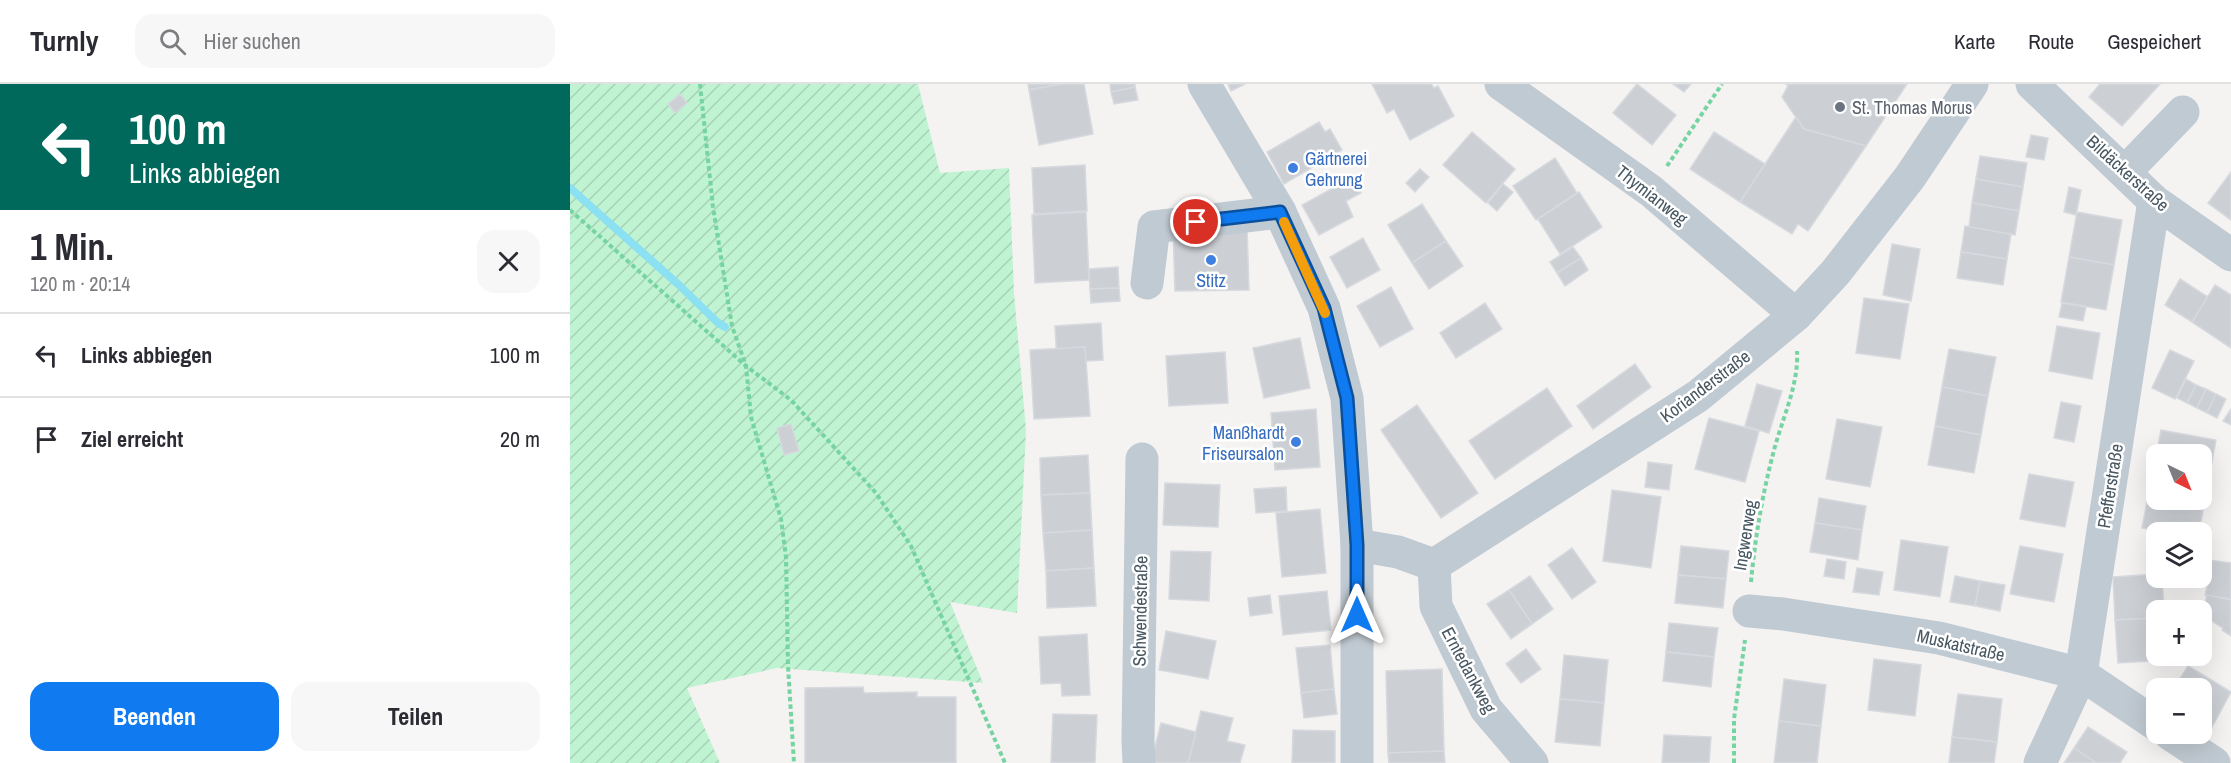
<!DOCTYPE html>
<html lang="de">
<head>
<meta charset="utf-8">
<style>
  :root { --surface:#fff; --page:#f7f7f7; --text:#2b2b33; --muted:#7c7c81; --line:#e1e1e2; --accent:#107bf1 }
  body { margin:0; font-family:"Archivo Narrow",sans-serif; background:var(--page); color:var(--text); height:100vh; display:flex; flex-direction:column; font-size:22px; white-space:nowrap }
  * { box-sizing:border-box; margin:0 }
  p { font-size:20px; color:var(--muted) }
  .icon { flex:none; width:33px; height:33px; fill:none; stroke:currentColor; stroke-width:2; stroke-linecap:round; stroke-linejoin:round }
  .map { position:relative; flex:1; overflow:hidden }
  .drawer { display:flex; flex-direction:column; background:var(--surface); width:570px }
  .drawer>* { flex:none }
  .banner { background:#00695c; color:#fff; overflow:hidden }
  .needle { width:39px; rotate:137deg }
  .fabs { position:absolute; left:1576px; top:360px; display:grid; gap:12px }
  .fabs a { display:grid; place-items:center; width:66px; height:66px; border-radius:12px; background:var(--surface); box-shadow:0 6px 24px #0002; font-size:30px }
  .pin { position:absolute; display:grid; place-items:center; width:51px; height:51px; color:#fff; margin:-26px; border:3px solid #fff; border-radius:50%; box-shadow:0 2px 6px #0007 }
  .me { position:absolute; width:66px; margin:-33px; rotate:0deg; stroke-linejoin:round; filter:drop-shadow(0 0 4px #0008) }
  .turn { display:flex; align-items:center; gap:21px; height:126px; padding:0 30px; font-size:27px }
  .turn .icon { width:78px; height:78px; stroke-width:2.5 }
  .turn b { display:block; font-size:42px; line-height:51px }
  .round { display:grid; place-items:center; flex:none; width:63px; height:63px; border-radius:18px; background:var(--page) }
  .summary { display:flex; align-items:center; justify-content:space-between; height:102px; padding:0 30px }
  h1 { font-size:36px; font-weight:700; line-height:45px }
  .action { display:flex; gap:12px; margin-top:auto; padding:12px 30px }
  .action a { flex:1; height:69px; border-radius:18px; background:var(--accent); color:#fff; font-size:24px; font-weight:700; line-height:69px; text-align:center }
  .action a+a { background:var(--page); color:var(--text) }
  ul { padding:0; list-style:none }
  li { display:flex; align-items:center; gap:18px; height:84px; padding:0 30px; border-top:2px solid var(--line) }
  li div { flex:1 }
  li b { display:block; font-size:22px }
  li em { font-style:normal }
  header { display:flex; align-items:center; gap:36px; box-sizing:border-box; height:84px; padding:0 30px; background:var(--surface); border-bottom:2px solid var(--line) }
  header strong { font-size:28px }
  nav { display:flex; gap:33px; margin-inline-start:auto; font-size:21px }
  .search { width:420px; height:54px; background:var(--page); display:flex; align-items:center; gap:15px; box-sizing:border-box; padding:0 21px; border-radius:18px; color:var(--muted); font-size:22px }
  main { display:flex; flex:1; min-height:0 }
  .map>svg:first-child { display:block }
</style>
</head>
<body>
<header>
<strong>Turnly</strong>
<div class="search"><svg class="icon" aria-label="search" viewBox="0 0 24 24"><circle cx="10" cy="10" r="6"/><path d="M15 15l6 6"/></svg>Hier suchen</div>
<nav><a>Karte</a><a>Route</a><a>Gespeichert</a></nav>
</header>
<main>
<section class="drawer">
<div class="banner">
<div class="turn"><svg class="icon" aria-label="left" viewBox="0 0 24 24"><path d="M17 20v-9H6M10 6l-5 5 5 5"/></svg><div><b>100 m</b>Links abbiegen</div></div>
</div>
<div class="summary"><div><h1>1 Min.</h1><p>120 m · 20:14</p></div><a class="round"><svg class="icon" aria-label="close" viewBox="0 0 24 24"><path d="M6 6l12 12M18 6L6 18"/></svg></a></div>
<ul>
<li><svg class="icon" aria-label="left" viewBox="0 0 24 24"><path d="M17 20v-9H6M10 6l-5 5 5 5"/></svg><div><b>Links abbiegen</b></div><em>100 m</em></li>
<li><svg class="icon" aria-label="arrive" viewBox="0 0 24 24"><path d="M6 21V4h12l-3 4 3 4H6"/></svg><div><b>Ziel erreicht</b></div><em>20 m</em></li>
</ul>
<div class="action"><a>Beenden</a><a>Teilen</a></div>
</section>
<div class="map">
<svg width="1661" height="679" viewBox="0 0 1661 679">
  <defs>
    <pattern id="garden-furrows" width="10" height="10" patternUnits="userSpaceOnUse" patternTransform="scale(1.5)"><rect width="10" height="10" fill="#c0f3d2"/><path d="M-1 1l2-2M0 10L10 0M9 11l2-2" fill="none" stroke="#a6d2b7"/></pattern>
  </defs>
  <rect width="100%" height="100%" fill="#f5f2f2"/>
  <path fill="url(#garden-furrows)" d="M0 0H348L370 89 439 84 444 209 456 346 447 529 380 518 413 599 207 584 117 604 150 679H0Z"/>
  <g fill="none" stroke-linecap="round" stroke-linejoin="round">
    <path stroke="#8be0f2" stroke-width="8" d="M0 104 109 201 147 238 155 243"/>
  </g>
  <g fill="#ccd0d5" stroke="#d6d9de" stroke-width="1.5" fill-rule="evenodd">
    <path d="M458 0H492L459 6Z"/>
    <path d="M492 0H514L523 50 469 61 459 6Z"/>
    <path d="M540 0H565V3L541 8Z"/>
    <path d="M658 0H675L661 7Z"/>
    <path d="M802 0H861L864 4 868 2 884 32 840 56 824 25 817 29Z"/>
    <path d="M1067 0 1106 31 1082 61 1043 29Z"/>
    <path d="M1103 0H1121L1114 8Z"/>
    <path d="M1216 0H1337L1296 62 1234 45 1212 13 1218 2Z"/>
    <path d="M1530 0H1590L1552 42 1519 13Z"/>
    <path d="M565 3 568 16 544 20 541 8Z"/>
    <path d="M110 10 117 19 105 29 98 20Z"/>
    <path d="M1226 33 1234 45 1296 62 1238 147 1228 140 1222 150 1170 118Z"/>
    <path d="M749 38 755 48 760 45 772 66 714 100 697 68Z"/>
    <path d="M902 48 945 85 916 119 873 81Z"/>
    <path d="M1144 48 1195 80 1170 118 1120 85Z"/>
    <path d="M1461 51 1478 54 1474 76 1456 73Z"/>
    <path d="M1410 72 1457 79 1453 103 1406 95Z"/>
    <path d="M985 74 1007 109 966 136 943 102Z"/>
    <path d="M515 81 517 127 464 130 462 84Z"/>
    <path d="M850 85 859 93 845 108 836 99Z"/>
    <path d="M1661 88V136L1638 119Z"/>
    <path d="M783 93 791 109 776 117 783 133 749 151 732 121Z"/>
    <path d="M1406 95 1453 103 1449 127 1402 119Z"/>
    <path d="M933 100 943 108 927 127 918 119Z"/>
    <path d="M1499 103 1511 106 1506 131 1494 128Z"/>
    <path d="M1009 108 1032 143 990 170 968 135Z"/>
    <path d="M1402 119 1449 127 1445 151 1399 143Z"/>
    <path d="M852 120 876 157 842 179 818 141Z"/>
    <path d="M516 128 519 196 465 199 462 131Z"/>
    <path d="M1507 128 1552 136 1544 181 1499 173Z"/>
    <path d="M1395 142 1441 150 1437 175 1391 168Z"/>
    <path d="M677 143 679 206 605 207 603 146Z"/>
    <path d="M793 154 810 186 777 204 760 173Z"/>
    <path d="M876 157 893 182 859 205 842 179Z"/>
    <path d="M1322 160 1350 165 1341 217 1313 211Z"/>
    <path d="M1003 163 1011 174 987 189 980 178Z"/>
    <path d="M1391 168 1437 175 1433 201 1387 194Z"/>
    <path d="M1499 173 1544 181 1536 226 1491 218Z"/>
    <path d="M1011 174 1018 186 995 202 987 189Z"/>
    <path d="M548 183 549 204 520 205 519 185Z"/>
    <path d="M1610 195 1638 213 1622 238 1595 221Z"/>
    <path d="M1645 201 1661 211V264L1622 238Z"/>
    <path d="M821 203 843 245 810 263 787 222Z"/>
    <path d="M549 204 550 217 521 219 520 205Z"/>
    <path d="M1294 214 1339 220 1330 275 1286 269Z"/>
    <path d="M915 219 932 245 886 274 870 249Z"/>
    <path d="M1492 219 1516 223 1513 237 1489 233Z"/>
    <path d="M531 239 533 276 487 279 485 242Z"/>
    <path d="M1487 242 1530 249 1522 295 1479 287Z"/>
    <path d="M730 254 740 304 694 314 683 264Z"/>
    <path d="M515 263 520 332 464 335 460 266Z"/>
    <path d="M1379 265 1426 273 1418 312 1372 303Z"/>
    <path d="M1600 266 1624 277 1605 315 1582 304Z"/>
    <path d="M655 268 658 319 599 322 596 272Z"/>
    <path d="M1065 280 1081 303 1023 345 1007 322Z"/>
    <path d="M1616 295 1626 301 1617 319 1607 314Z"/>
    <path d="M1187 300 1212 307 1199 349 1175 342Z"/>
    <path d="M1626 301 1636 305 1627 324 1617 319Z"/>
    <path d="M1372 303 1418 312 1411 351 1365 342Z"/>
    <path d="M977 304 1002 342 925 395 899 357Z"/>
    <path d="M1636 305 1646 310 1637 329 1627 324Z"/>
    <path d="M1646 310 1656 315 1647 334 1637 329Z"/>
    <path d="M1491 318 1511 322 1504 358 1484 354Z"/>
    <path d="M847 321 908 409 871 434 811 346Z"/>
    <path d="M746 325 750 383 705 386 701 329Z"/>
    <path d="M1661 325V341L1653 337Z"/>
    <path d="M1139 334 1189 347 1175 398 1125 385Z"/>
    <path d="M1267 335 1312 343 1300 403 1256 395Z"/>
    <path d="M221 340 229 367 214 371 207 344Z"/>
    <path d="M1365 342 1411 351 1404 389 1358 381Z"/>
    <path d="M1591 346 1646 356 1629 448H1596L1572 444ZM1587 370H1632V416H1587Z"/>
    <path d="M518 371 520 409 471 411 470 374Z"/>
    <path d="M1078 378 1102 381 1099 406 1075 403Z"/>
    <path d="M1459 390 1504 398 1495 443 1450 435Z"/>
    <path d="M595 399 650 401 648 443 593 441Z"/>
    <path d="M716 403 717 427 686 429 684 405Z"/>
    <path d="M1042 406 1091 413 1081 484 1033 477Z"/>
    <path d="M520 409 522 446 473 449 471 411Z"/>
    <path d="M1249 414 1296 422 1292 446 1245 439Z"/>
    <path d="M750 425 756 489 712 493 706 429Z"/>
    <path d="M1245 439 1292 446 1288 476 1240 468Z"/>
    <path d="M522 446 524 484 476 487 473 449Z"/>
    <path d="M1331 456 1378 463 1370 513 1324 506Z"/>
    <path d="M1111 462 1159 467 1156 495 1108 491Z"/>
    <path d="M1450 462 1493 470 1484 518 1440 510Z"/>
    <path d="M1002 464 1026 498 1002 515 978 481Z"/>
    <path d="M601 467 641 468 639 517 599 515Z"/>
    <path d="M1257 475 1276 478 1274 495 1254 492Z"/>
    <path d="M1632 475 1661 479V515L1635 511 1638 499 1614 495 1632 494Z"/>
    <path d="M524 484 526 522 477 524 476 487Z"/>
    <path d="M1287 484 1313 488 1309 511 1283 508Z"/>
    <path d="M1587 490V494H1592L1594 526H1587V534L1545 536 1543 493Z"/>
    <path d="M1108 491 1156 495 1153 524 1105 519Z"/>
    <path d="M960 492 983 525 962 540 939 506Z"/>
    <path d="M1385 492 1410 497 1405 522 1380 518Z"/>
    <path d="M1410 497 1435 501 1430 527 1405 522Z"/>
    <path d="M939 506 962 540 941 555 917 520Z"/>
    <path d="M757 507 761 546 713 551 709 512Z"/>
    <path d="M700 511 702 529 680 532 678 514Z"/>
    <path d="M1637 511 1661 516V552L1652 546 1653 544 1632 531Z"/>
    <path d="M1587 534V572H1596V576L1548 579 1545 536Z"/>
    <path d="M1099 539 1148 544 1144 573 1096 568Z"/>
    <path d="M596 547 646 557 638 595 589 586Z"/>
    <path d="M517 550 520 611 492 612 491 599 471 600 469 553Z"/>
    <path d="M760 561 764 605 731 609 726 564Z"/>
    <path d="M956 565 971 585 951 599 936 580Z"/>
    <path d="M1096 568 1144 573 1141 603 1093 597Z"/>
    <path d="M994 571 1038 576 1034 619 990 615Z"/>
    <path d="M1304 575 1351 581 1345 632 1298 626Z"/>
    <path d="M1618 582 1661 608 1641 645 1632 640V604H1604Z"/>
    <path d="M872 585 874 667 818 669 816 587Z"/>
    <path d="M1214 595 1256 601 1251 642 1209 637Z"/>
    <path d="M293 603 294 609 347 608V613H386V679H235V604Z"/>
    <path d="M764 605 767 630 734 634 731 609Z"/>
    <path d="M1388 610 1432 615 1427 658 1382 653Z"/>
    <path d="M990 615 1034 619 1030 662 985 658Z"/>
    <path d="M631 627 663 634 657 657 675 661 670 679H618Z"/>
    <path d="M483 630 527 631 525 679H481Z"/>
    <path d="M1209 637 1251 642 1247 679H1204Z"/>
    <path d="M591 639 626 648 618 679H581Z"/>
    <path d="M1518 643 1557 668 1550 679H1526L1504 664Z"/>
    <path d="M723 646 765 647V679H722Z"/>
    <path d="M1094 651 1141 653 1139 679H1092Z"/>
    <path d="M1382 653 1427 658 1424 679H1379Z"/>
    <path d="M1504 664 1526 679H1494Z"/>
    <path d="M874 667 875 679H819L818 669Z"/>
  </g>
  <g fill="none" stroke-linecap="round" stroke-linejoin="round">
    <g stroke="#75d4a2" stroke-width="4" stroke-dasharray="4.5 3" stroke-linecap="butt">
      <path d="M130 0 143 123 162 242 176 282 181 333 211 435 216 473 218 582 224 679"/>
      <path d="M1097 82 1152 0"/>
      <path d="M0 126 176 282 221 316 306 409 341 462 435 679"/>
      <path d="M1181 498C1185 455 1192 412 1203 370 1211 337 1229 302 1227 267"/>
      <path d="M1164 679V635L1175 556"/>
    </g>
    <g stroke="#c0cad2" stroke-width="33">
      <path d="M634 0 710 128 754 224 777 314 787 461V679"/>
      <path d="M931 0 1081 107 1226 231"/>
      <path d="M1462 0 1584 117 1661 171"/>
      <path d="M1555 88 1613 28"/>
      <path d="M577 199 584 143 710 128"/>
      <path d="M787 461 828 468 864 481 1128 312 1226 231 1265 189 1340 93 1402 0"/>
      <path d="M864 481 866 522 916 625 962 679"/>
      <path d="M1179 527 1213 530 1369 554 1511 590 1587 641"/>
      <path d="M1600 650 1644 679"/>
      <path d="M569 679 568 656 572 375"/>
      <path d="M1470 679 1511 590 1584 117"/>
    </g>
  </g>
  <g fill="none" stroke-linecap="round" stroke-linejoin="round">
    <defs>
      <path id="route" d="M626 138 710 128 754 224 777 314 787 461V531"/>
    </defs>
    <use href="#route" stroke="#0a509d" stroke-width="15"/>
    <use href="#route" stroke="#107bf1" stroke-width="10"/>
    <path stroke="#f59e0b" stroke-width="10" d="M714 138 755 229"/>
  </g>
  <circle fill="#6b7280" stroke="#fff" stroke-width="2" cx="1270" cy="23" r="6"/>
  <g fill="#3f7fe0" stroke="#fff" stroke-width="2">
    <circle cx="723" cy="84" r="6"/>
    <circle cx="641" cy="176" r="6"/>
    <circle cx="726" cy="358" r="6"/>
  </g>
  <g text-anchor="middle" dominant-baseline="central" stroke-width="5" stroke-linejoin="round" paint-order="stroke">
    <g font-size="18" fill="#5b616d" stroke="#fff" text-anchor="start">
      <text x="1282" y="23">St. Thomas Morus</text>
    </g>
    <g font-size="18" fill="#366cbe" stroke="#fff" text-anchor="start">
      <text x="735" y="74">Gärtnerei<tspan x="735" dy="21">Gehrung</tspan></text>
      <text x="641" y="196" text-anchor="middle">Stitz</text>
      <text x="714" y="348" text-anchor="end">Manßhardt<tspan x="714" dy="21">Friseursalon</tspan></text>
    </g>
    <g font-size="18" fill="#485761" stroke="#fff">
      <text transform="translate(1558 89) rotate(42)">Bildäckerstraße</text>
      <text transform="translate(1082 111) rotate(38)">Thymianweg</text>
      <text transform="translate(1135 302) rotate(-37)">Korianderstraße</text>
      <text transform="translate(1540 402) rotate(-81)">Pfefferstraße</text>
      <text transform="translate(1175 451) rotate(-81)">Ingwerweg</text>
      <text transform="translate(570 527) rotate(-89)">Schwendestraße</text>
      <text transform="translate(1391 561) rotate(13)">Muskatstraße</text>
      <text transform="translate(899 586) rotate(62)">Erntedankweg</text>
    </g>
  </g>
</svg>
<div class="fabs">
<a><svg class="needle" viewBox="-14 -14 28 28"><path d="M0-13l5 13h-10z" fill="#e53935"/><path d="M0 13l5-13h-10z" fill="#7c7c81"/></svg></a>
<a><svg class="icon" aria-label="layers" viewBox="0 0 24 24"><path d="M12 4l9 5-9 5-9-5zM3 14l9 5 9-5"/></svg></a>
<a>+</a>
<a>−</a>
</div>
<div class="pin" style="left:626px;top:138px;background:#d93025"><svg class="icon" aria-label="arrive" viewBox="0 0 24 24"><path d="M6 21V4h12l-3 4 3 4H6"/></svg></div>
<svg class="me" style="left:787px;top:531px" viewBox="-20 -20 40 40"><path d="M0-17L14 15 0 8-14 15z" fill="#107bf1" stroke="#fff" stroke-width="4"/></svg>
</div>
</main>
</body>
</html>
